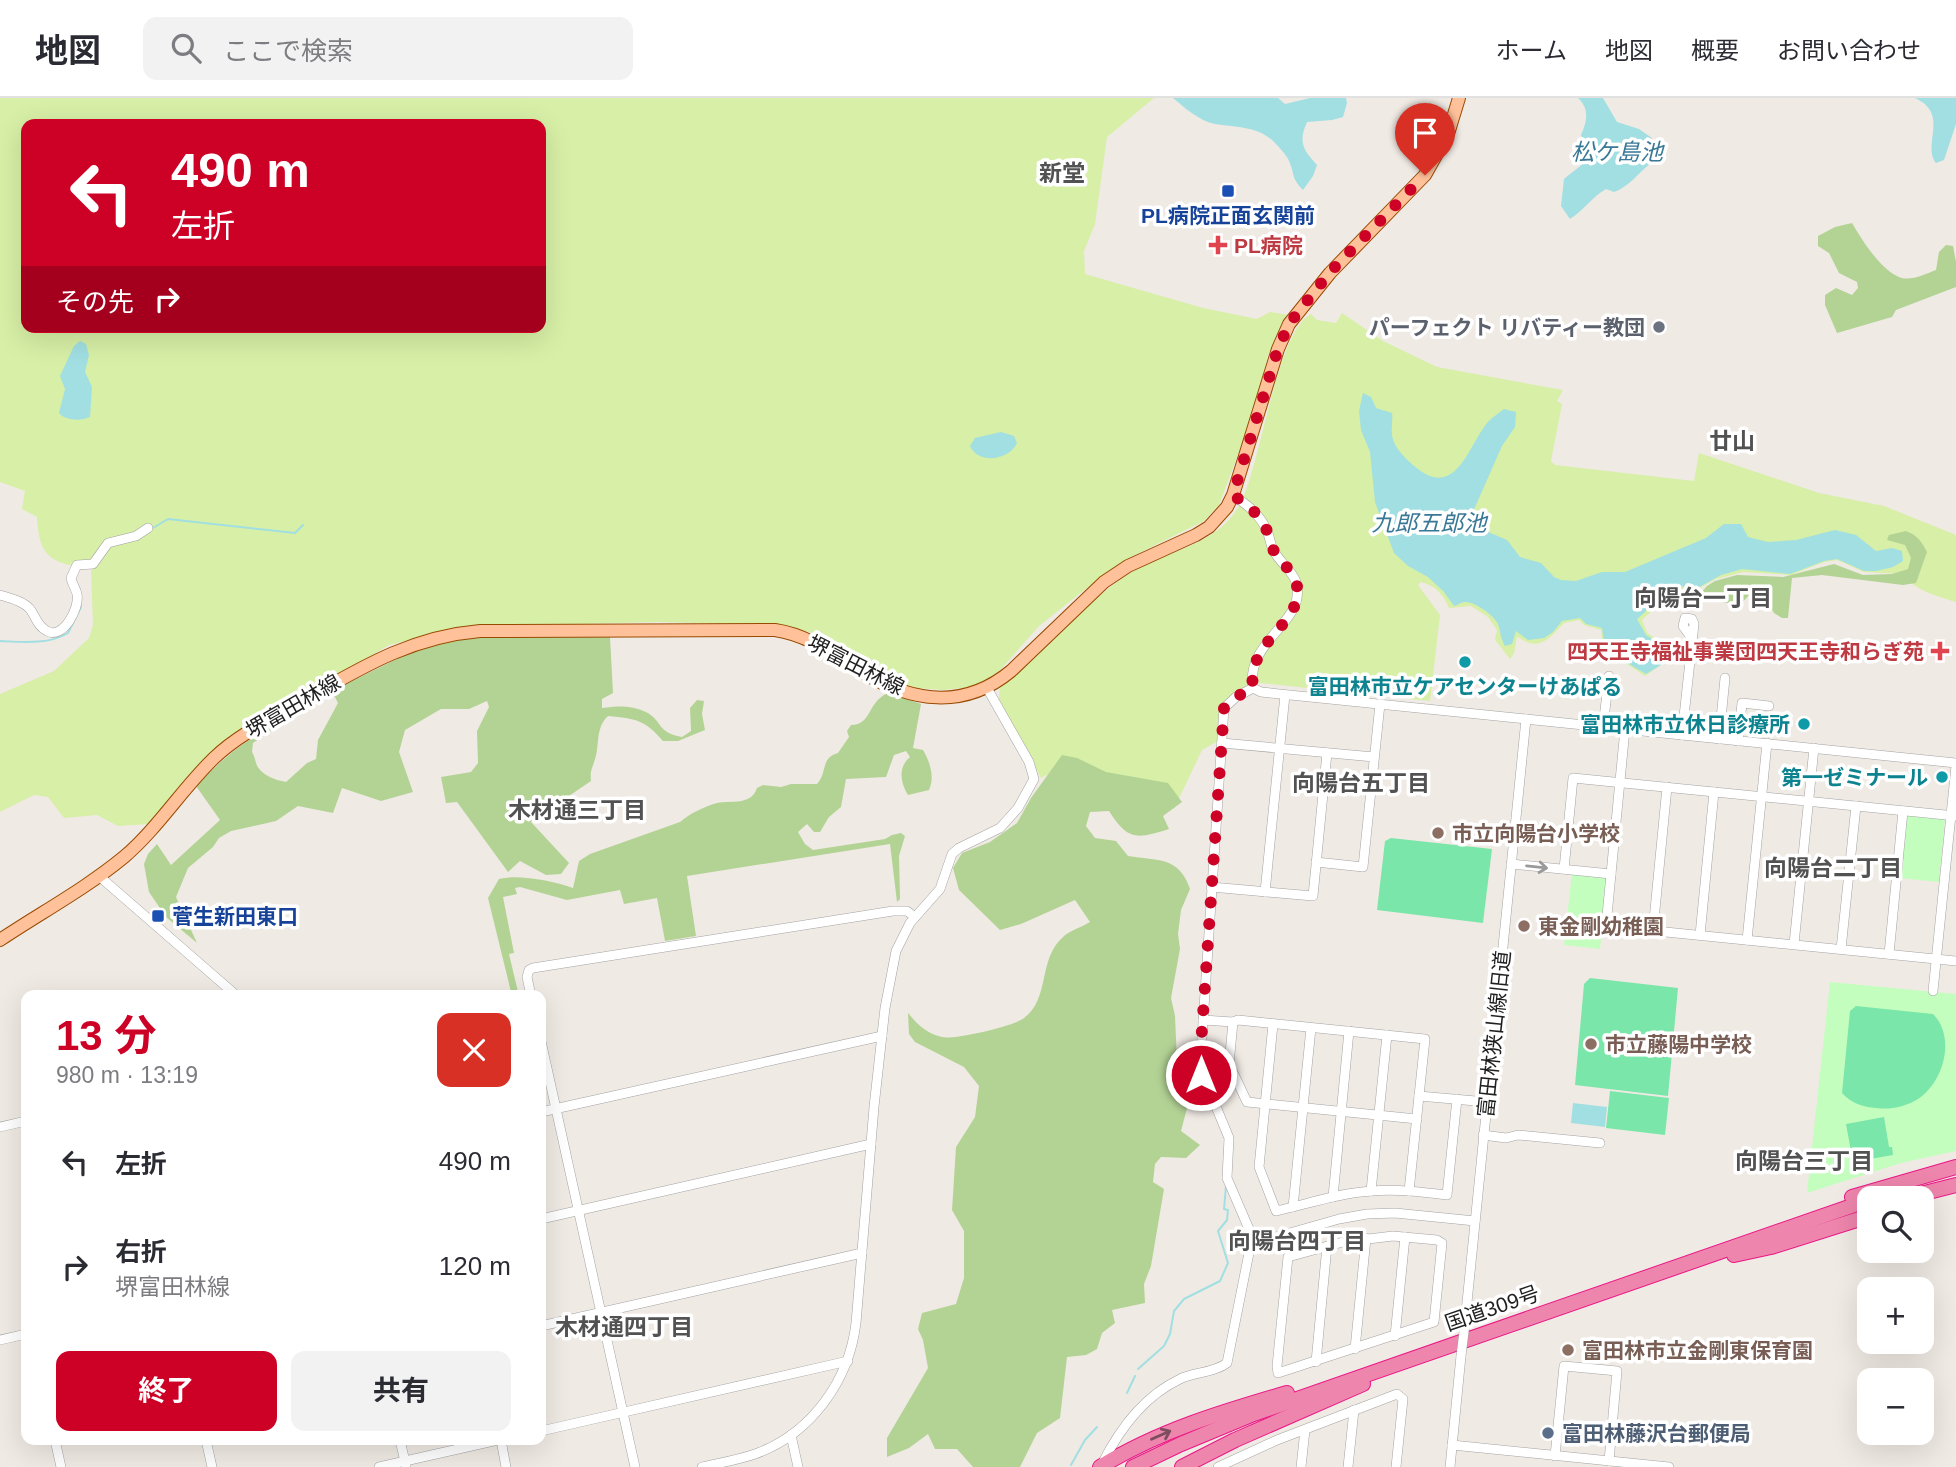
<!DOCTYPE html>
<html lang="ja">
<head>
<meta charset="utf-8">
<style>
  :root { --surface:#fff; --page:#f2f2f3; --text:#2b2b33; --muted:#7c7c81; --line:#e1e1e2; --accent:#cd0026 }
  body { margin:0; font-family:Helvetica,"Noto Sans JP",sans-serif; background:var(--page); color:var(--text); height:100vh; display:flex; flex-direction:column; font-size:26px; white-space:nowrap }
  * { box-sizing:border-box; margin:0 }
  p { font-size:23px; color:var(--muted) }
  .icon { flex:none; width:38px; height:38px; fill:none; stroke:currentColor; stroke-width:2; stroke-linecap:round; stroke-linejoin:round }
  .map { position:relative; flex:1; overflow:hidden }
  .panel { position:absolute; left:21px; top:892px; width:525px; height:455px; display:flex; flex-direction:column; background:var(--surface); border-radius:14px; box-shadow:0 7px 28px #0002 }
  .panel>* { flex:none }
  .guide { position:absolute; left:21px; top:21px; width:525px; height:214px; border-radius:14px; box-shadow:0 7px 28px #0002; background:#cd0026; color:#fff; overflow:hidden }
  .buttons { position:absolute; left:1857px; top:1088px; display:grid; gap:14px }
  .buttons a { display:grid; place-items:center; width:77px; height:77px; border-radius:14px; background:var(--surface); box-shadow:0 7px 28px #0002; font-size:35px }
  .pin { position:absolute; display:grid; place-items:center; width:60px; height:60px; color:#fff; margin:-72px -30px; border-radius:50% 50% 50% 0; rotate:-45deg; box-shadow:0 0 7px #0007 }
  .pin .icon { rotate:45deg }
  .me { position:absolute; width:77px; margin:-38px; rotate:0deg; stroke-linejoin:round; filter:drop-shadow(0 0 5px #0008) }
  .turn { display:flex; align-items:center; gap:24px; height:147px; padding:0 35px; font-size:32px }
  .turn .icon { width:91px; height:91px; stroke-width:2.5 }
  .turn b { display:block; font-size:49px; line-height:60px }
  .then { display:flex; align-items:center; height:66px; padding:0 35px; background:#0003; gap:14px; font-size:26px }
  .round { display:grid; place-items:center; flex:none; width:74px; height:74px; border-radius:14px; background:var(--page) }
  .head { display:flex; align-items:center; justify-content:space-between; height:119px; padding:0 35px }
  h1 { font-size:42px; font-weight:700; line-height:52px; color:var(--accent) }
  .action { display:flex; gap:14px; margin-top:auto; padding:14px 35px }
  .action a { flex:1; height:80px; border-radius:14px; background:var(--accent); color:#fff; font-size:28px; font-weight:700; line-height:80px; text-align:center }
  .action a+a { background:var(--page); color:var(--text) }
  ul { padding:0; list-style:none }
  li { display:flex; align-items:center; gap:21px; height:105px; padding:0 35px }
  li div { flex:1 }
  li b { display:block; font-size:26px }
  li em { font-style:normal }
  header { display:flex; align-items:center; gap:42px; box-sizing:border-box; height:98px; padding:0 35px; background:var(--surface); border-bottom:2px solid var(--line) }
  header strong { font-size:33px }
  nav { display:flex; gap:38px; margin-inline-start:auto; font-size:24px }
  .search { width:490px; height:63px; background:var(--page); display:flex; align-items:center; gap:18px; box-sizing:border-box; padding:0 24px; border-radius:14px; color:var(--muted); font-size:26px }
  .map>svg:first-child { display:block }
</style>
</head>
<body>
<header>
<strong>地図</strong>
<div class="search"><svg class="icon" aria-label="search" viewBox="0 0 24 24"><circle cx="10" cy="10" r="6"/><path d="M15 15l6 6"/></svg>ここで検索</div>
<nav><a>ホーム</a><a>地図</a><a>概要</a><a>お問い合わせ</a></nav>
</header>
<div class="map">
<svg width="1956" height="1369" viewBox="0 0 1956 1369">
  <rect width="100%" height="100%" fill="#f0eae4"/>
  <g fill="#d7efa6" fill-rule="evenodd">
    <path d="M0 0H1154L1107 39 1095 126 1084 153 1085 176 1203 210 1257 221 1270 214 1289 217 1268 257 1255 311 1219 407 1204 423 1125 462 1083 493 1039 528 993 580 973 589 943 592 903 589 865 570 813 535 778 527 658 524 463 529 389 547 273 616 186 683 148 726 118 728 97 717 64 720 48 699 34 697 0 714V596L54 573 89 540 93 527 91 471C52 465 39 461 37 419L22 411 25 393 0 384ZM26 26H541V229H26Z"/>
    <path d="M1342 215 1383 243 1437 269 1563 292 1557 303 1562 306 1551 363 1555 367 1694 383 1699 355 1819 395 1884 408 1956 437V504C1937 498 1915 493 1903 476L1864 474 1837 462 1824 464 1791 477 1743 474 1716 481 1694 493 1678 490C1667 504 1654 510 1642 522L1647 535 1655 540 1661 567 1645 578 1612 556 1604 554 1601 532 1584 527 1579 522 1564 525C1549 541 1538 555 1517 538L1514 555 1510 561 1495 542 1497 532 1488 519 1471 508 1449 510C1443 496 1436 488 1421 484L1418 487 1440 517 1430 603 1260 585 1247 587 1221 608 1218 643 1202 652 1174 711 1146 703 1063 668 1041 680 999 601 1000 589C1046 554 1082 505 1132 474 1168 452 1216 448 1239 408 1261 370 1276 233 1311 216L1317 222 1336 225Z"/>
  </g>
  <g fill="#b3d395">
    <path d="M1852 125C1862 142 1880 171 1899 179 1910 184 1925 176 1936 172L1939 154 1946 147 1953 148 1956 164V189L1896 212 1892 219 1837 235 1825 207V197L1836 190 1852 197 1858 190 1857 184 1839 175 1829 155 1818 148V138L1835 129Z"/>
    <path d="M1906 433C1917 437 1922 444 1927 454L1916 485 1903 487 1822 477 1792 480 1788 520H1782L1774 515 1763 496 1751 495 1740 507 1716 503 1699 497 1707 488 1715 483 1737 477 1783 479 1834 466 1863 477 1892 476 1908 471 1911 460 1905 447 1887 442 1889 437Z"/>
    <path d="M466 539H610L613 595 602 601V610C617 608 632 607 646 614 664 624 656 634 682 639L691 633 690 610 697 602 704 603 702 616 705 632 678 643H663C644 621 636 621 608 618 595 630 600 647 595 661 592 672 590 671 591 683L566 700 542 703 531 724 569 765 561 776 546 777 520 763 508 774 457 704 446 705 441 679 471 674 478 665 477 633 489 609 487 603 469 611H441L405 632 399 654 413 694 381 703 342 690 333 715 298 708 276 723 231 733 219 740 213 749 188 770 176 799 197 845 166 819 149 794 144 766 148 756 157 746 171 767 220 722 196 688C228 654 251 639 291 616L289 621 253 645 252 654C254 657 255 661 256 665 260 677 275 682 286 684L307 665 316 661 318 642 338 605 332 593 421 549Z"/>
    <path d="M888 595 921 606 913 650 923 652C930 664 935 679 929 692L908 697C900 684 898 669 910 659L906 653 894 657 886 679 846 681 841 709 829 719 820 734H814L807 726 798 734 805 746 813 752 885 741 892 737 901 735 905 738 899 758 900 801 897 804 890 746 687 778 696 838 665 843 657 800 624 806 620 792 567 802 520 789 515 790 517 796 503 799 514 855 509 856 519 898H512L488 800 499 781C517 776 554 783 573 790L579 763 590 756 680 724C691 715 703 709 717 705 732 702 751 708 757 690L763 687 781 689 791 686H817C828 674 820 660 838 655L849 639 847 633 851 627C872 627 867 604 888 595Z"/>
    <path d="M1062 657 1077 660 1106 674 1168 685 1182 704 1163 718 1169 731C1137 741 1128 743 1109 713L1090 714 1086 728 1095 740 1116 743 1128 758C1158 763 1179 758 1190 791L1181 812 1178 836 1180 851 1171 900 1175 918 1177 963 1195 980 1181 1033 1200 1047 1186 1060 1161 1059 1155 1066 1153 1084 1164 1091 1151 1168 1144 1186 1145 1205 1112 1212 1115 1225 1102 1235 1097 1251 1086 1257 1067 1259 1060 1320 1037 1335 1020 1369H973L957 1351H935L928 1336 909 1350 887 1359V1340L928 1270 923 1242 918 1231 922 1215 956 1206 964 1180V1133L952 1112 956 1049 975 1019 979 988 964 969 915 944 909 936 908 915C918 927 926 935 942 939 953 942 1015 928 1024 920 1050 901 1038 862 1062 840 1068 833 1082 829 1090 824L1075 802 1021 826 1000 832 959 792 953 770 962 755 990 744 1017 725 1031 700Z"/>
  </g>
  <g fill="#c4febe">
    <path d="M1905 717 1945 721 1939 784 1899 780Z"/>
    <path d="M1572 775 1607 779 1600 851 1564 847Z"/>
    <path d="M1830 884 1956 896V1053L1901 1065 1807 1095Z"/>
  </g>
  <g fill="#7be6a9">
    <path d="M1391 740 1492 751 1483 825 1377 812 1385 743Z"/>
    <path d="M1590 880 1678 890 1668 998 1575 987 1584 886Z"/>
    <path d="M1856 908 1933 916C1956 939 1944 984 1918 1001 1905 1009 1890 1012 1876 1010 1863 1009 1851 1005 1842 995L1850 913Z"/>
    <path d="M1610 993 1669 1000 1665 1037 1606 1030Z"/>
    <path d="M1884 1019 1889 1049H1892L1893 1057 1853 1064 1846 1026Z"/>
  </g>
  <g fill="#a1dfe2">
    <path d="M1173 0H1278L1285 6 1310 0H1346L1347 5 1343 19 1332 22 1307 24C1298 44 1303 52 1317 67L1313 78 1303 92C1291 80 1295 76 1289 63 1287 57 1277 47 1272 42 1256 28 1234 29 1215 26 1199 23 1184 9 1173 0Z"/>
    <path d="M1578 0H1603L1617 24 1639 31 1652 40V64C1639 74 1629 89 1614 94L1606 91C1592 99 1584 112 1570 121L1561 108 1564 81C1584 64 1593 66 1581 37 1587 24 1590 11 1578 0Z"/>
    <path d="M1915 0H1956V26L1944 62 1936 65C1922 46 1950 16 1915 0Z"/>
    <path d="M80 243 86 246 89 257 85 274 92 289 90 319C81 323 66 323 59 315L65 291 60 278 74 248Z"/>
    <path d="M1363 295 1371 299 1376 310 1392 315C1393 322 1391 330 1392 337 1394 351 1408 363 1418 371 1456 400 1468 349 1487 325 1491 320 1498 316 1504 311L1516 314 1515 329 1502 348 1472 416 1474 428 1507 442 1520 459 1541 465 1554 479 1561 482 1576 483 1602 474H1625L1706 440 1724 426H1741L1748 439 1768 444 1796 442 1835 432 1856 437 1876 453 1892 450 1902 453 1903 463 1893 469 1876 473H1864L1837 461 1824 463 1790 476 1742 471 1721 477 1694 492 1678 487 1666 502 1653 507 1637 521 1646 537 1651 540 1661 567 1646 576 1605 552 1602 530 1586 526 1580 520 1562 523 1553 534 1544 540 1528 542 1516 533 1512 546 1505 548C1500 539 1501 535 1498 526 1495 518 1474 503 1465 504 1461 504 1458 507 1454 508L1444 494 1428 479 1408 468 1394 455 1375 404 1370 354 1361 332 1359 313Z"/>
    <path d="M1001 334 1014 338 1017 345C1010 362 978 367 970 348L975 340Z"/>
    <path d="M1573 1005 1607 1009 1605 1029 1571 1025Z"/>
  </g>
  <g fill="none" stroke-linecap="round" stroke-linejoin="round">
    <g stroke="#a1dfe2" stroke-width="2">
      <path d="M153 430 168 421 295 435 303 427"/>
      <path d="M0 543C22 544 48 547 68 535L81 509 80 492"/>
      <path d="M1138 1271 1164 1248 1170 1236 1174 1213 1184 1201 1220 1183 1228 1165 1218 1133 1227 1122 1228 1112 1224 1111 1226 1088"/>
      <path d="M1127 1295 1135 1278"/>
      <path d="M1071 1367 1085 1342 1097 1329"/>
    </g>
    <defs>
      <g id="minor">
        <path d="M1233 397C1247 407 1260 416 1267 433 1270 439 1270 447 1274 453 1280 465 1292 472 1296 484 1308 525 1245 541 1253 590"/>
        <path d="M0 497C10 500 23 503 30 511 36 519 37 528 47 533 63 542 80 510 77 496 76 491 72 486 71 480L77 467 93 466 108 445 136 438 148 430"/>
        <path d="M1253 590 1261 594 1956 665"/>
        <path d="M1253 590 1236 599 1224 610 1200 970 1229 1040 1227 1080 1255 1145"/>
        <path d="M1603 629 1609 578"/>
        <path d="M1625 631 1606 828 1956 863"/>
        <path d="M1682 637 1694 526 1692 521 1685 520 1683 528 1691 539"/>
        <path d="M1719 641 1725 580"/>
        <path d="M1738 643 1742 605 1769 608"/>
        <path d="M1222 645 1374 659"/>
        <path d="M1316 764 1363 769 1380 606"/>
        <path d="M1511 766 1611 776"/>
        <path d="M1564 771 1573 680 1956 718"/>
        <path d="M99 778 237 898"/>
        <path d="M1211 789 1313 798 1327 655"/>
        <path d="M1265 794 1285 597"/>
        <path d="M1653 832 1667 689"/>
        <path d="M1700 837 1714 694"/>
        <path d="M1747 842 1767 645"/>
        <path d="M1794 846 1814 650"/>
        <path d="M1841 851 1856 708"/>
        <path d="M1889 856 1903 713"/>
        <path d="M1933 893 1956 668"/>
        <path d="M531 898 527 879 529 872 533 870 893 813H907L915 819"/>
        <path d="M1203 922 1233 924 1238 922 1425 941 1409 1093"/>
        <path d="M1233 924 1229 966 1247 1004 1417 1021"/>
        <path d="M1273 926 1259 1069 1276 1113C1308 1106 1339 1095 1372 1093 1397 1091 1422 1094 1447 1097L1457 1001"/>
        <path d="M541 943 635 1369"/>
        <path d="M1419 998 1487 1004"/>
        <path d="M541 1014 882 938"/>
        <path d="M0 1029 26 1023"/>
        <path d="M1483 1037 1506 1040 1518 1037 1600 1045"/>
        <path d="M1371 1093 1387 937"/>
        <path d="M1333 1099 1349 933"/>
        <path d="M1293 1109 1311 930"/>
        <path d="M541 1121 871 1046"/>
        <path d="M1393 1138 1437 1142 1442 1145 1434 1224 1278 1275 1277 1268 1288 1159 1343 1144Z"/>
        <path d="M541 1228 862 1155"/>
        <path d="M1464 1234 1526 621"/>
        <path d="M1395 1238 1405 1139"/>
        <path d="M0 1242 26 1236"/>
        <path d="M1355 1251 1366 1140"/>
        <path d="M1316 1264 1327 1148"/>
        <path d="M541 1333 848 1263"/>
        <path d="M791 1337 798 1369"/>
        <path d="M55 1342 61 1369"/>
        <path d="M206 1342 212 1369"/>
        <path d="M400 1342 406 1368"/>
        <path d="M501 1342 506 1369"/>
        <path d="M1452 1347 1669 1369"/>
        <path d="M1555 1358 1564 1268 1617 1273 1609 1363"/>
        <path d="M1102 1366C1119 1332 1144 1298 1180 1281 1194 1274 1214 1275 1227 1265L1249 1155 1255 1145 1339 1121 1367 1116 1395 1115 1475 1123"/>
        <path d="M379 1369 498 1342"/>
        <path d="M702 1369C719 1365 738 1362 755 1356 811 1336 849 1283 856 1225L874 1009 885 910 896 853 910 825 940 791 952 756 959 750 1000 730 1018 710 1034 681 1029 664 987 590"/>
        <path d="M1218 1369 1277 1342 1397 1296 1403 1301 1396 1369"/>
        <path d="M1301 1369 1305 1332"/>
        <path d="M1348 1369 1354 1312"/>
        <path d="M1450 1369 1461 1258"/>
      </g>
      <path id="major" d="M0 842C42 814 85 791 124 759 158 730 182 691 214 660 238 637 269 622 299 605 359 571 409 539 480 533L775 532C809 537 834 557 862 574 911 604 964 612 1011 573L1104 484 1128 468 1196 437 1209 429 1227 409 1233 397 1278 251 1289 226 1330 175 1425 77 1448 36 1459 0"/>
      <g id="highway">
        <path d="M1852 1099 1956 1069"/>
        <path d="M1901 1101 1956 1087"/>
        <path d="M1734 1157 1771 1149 1869 1118"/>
        <path d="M1100 1369C1158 1333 1222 1314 1287 1295"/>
        <path d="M1133 1369 1181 1346 1251 1317 1869 1102"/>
        <path d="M1182 1369 1235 1342 1363 1286"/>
      </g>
    </defs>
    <use href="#minor" stroke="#a3a3a3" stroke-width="10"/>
    <use href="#major" stroke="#994a00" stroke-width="14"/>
    <use href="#highway" stroke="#ea1686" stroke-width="16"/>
    <use href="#minor" stroke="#fff" stroke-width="9"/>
    <use href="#major" stroke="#ffc19a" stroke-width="12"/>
    <use href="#highway" stroke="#ee85ac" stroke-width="14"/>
    <defs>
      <path id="minor-bridge" d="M1461 1258 1464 1234"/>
    </defs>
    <use href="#minor-bridge" stroke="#a3a3a3" stroke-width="10" stroke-linecap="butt"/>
    <use href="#minor-bridge" stroke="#fff" stroke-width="9"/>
  </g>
  <defs><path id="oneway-shaft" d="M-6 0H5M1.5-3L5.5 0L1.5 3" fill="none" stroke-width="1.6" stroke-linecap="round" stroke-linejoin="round" transform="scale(1.75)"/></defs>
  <use stroke="#9a9a9a" href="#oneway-shaft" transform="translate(1537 769) rotate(6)"/>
  <use stroke="#7c4d5e" href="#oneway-shaft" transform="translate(1161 1337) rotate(-24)"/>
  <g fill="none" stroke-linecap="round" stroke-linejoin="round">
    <path stroke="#cd0026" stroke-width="12" stroke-dasharray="0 21.6" d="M1201 977V946L1224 610 1236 599 1253 590C1246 541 1308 524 1296 484 1292 472 1280 464 1274 453 1270 447 1270 439 1267 433 1260 416 1247 407 1233 397L1278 251 1289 226 1330 174 1425 77"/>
  </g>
  <g fill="#1a4fb4" stroke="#fff" stroke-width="2.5">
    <rect x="1221" y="86" width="14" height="14" rx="3.5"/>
    <rect x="151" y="811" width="14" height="14" rx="3.5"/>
  </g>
  <g fill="#e0444e" stroke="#fff" stroke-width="2.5">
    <path d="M1214.5 136.5h7v7h7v7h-7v7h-7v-7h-7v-7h7z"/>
    <path d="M1936.5 542.5h7v7h7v7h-7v7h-7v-7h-7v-7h7z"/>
  </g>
  <circle fill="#6b7280" stroke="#fff" stroke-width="2.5" cx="1659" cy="229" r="7"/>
  <g fill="#0f9aa8" stroke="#fff" stroke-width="2.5">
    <circle cx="1465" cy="564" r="7"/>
    <circle cx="1804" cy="626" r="7"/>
    <circle cx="1942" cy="679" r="7"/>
  </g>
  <g fill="#8d6e63" stroke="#fff" stroke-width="2.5">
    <circle cx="1438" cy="735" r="7"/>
    <circle cx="1524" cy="828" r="7"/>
    <circle cx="1591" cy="946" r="7"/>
    <circle cx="1568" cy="1252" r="7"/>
  </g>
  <circle fill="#5c6f8a" stroke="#fff" stroke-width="2.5" cx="1548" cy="1335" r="7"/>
  <g text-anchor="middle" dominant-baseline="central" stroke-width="7" stroke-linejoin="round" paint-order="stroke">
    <g font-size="21" font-weight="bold" fill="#164399" stroke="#fff">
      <text x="1228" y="117">PL病院正面玄関前</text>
      <text x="172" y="818" text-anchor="start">菅生新田東口</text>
    </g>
    <g font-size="21" font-weight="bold" fill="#be3a42" stroke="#fff" text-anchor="start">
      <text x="1234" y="147">PL病院</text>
      <text x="1924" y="553" text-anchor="end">四天王寺福祉事業団四天王寺和らぎ苑</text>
    </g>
    <g font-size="21" font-weight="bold" fill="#5b616d" stroke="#fff" text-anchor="end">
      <text x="1645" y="229">パーフェクト リバティー教団</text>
    </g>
    <g font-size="21" fill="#1f1f1f" stroke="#fff">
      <text transform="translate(856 567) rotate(27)">堺富田林線</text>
      <text transform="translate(293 608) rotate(-30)">堺富田林線</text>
      <text transform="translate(1494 936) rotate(-84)">富田林狭山線旧道</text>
      <text transform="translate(1492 1210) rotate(-19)">国道309号</text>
    </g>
    <g font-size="21" font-weight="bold" fill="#0d838f" stroke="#fff" text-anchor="end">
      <text x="1465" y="588" text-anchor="middle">富田林市立ケアセンターけあぱる</text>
      <text x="1790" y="626">富田林市立休日診療所</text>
      <text x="1928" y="679">第一ゼミナール</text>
    </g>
    <g font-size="21" font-weight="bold" fill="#785e54" stroke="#fff" text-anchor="start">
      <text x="1452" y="735">市立向陽台小学校</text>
      <text x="1538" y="828">東金剛幼稚園</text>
      <text x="1605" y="946">市立藤陽中学校</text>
      <text x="1582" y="1252">富田林市立金剛東保育園</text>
    </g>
    <g font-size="21" font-weight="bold" fill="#4e5e75" stroke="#fff" text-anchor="start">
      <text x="1562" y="1335">富田林藤沢台郵便局</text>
    </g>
    <g font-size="23" font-style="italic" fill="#397896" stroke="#fff">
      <text x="1617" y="54">松ケ島池</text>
      <text x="1429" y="425">九郎五郎池</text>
    </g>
    <g font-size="23" font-weight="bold" fill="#525252" stroke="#fff">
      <text x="1062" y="75">新堂</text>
      <text x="1732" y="343">廿山</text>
      <text x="1703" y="500">向陽台一丁目</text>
      <text x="1361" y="685">向陽台五丁目</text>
      <text x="577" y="712">木材通三丁目</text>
      <text x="1833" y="770">向陽台二丁目</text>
      <text x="1804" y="1063">向陽台三丁目</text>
      <text x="1297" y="1143">向陽台四丁目</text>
      <text x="624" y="1229">木材通四丁目</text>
    </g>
  </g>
</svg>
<div class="buttons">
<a><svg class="icon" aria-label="search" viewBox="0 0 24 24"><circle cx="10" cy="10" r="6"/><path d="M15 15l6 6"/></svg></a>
<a>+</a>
<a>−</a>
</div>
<div class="pin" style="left:1425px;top:77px;background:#d93025"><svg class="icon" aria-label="arrive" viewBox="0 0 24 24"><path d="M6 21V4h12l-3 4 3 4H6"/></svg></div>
<svg class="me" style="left:1201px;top:977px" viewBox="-20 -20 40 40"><circle r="17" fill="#cd0026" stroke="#fff" stroke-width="3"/><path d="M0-11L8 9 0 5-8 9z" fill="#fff"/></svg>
<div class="guide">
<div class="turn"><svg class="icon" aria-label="left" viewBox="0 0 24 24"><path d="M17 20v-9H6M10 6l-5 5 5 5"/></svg><div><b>490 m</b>左折</div></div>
<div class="then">その先<svg class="icon" aria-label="right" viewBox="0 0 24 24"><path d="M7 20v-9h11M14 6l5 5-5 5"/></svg></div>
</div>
<section class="panel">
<div class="head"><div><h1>13 分</h1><p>980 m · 13:19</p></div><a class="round" style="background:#d93025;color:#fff"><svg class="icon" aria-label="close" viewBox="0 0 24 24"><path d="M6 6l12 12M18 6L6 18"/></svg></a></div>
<ul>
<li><svg class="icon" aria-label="left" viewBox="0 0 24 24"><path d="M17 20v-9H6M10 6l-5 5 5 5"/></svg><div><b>左折</b></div><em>490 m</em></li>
<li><svg class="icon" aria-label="right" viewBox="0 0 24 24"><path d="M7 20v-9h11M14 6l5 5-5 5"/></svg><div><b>右折</b><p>堺富田林線</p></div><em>120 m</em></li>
</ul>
<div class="action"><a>終了</a><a>共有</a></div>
</section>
</div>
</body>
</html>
